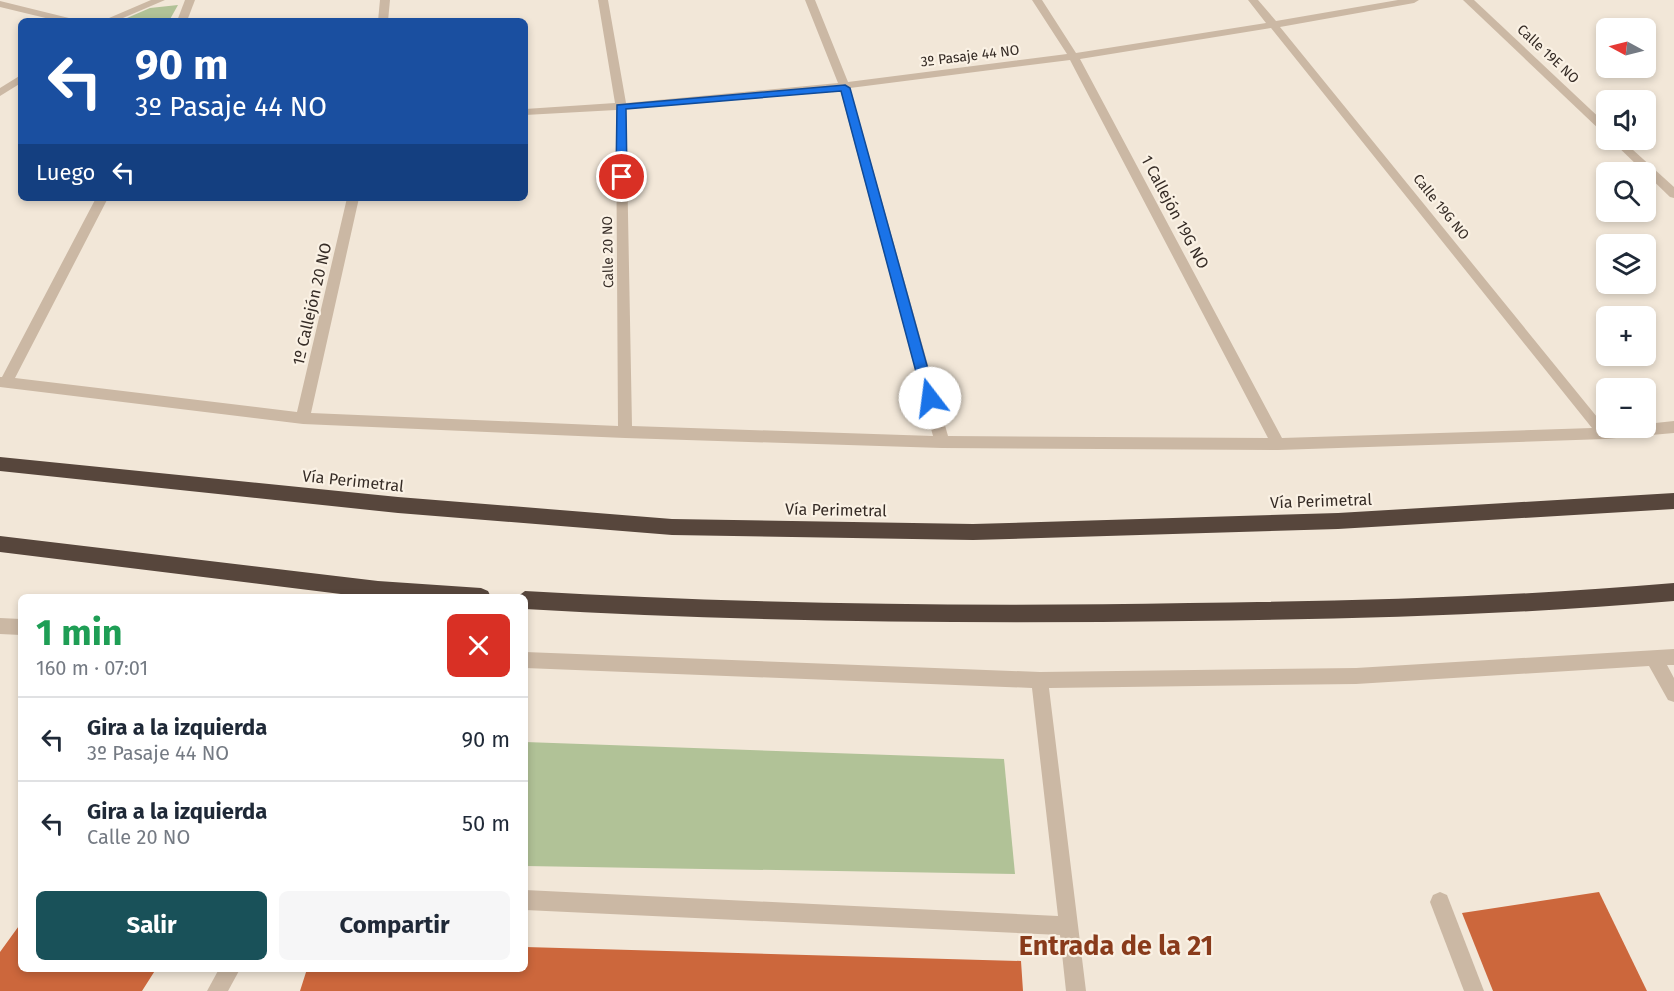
<!DOCTYPE html>
<html lang="es">
<head>
<meta charset="utf-8">
<style>
  :root { --surface:#fff; --page:#f6f6f7; --text:#1f2937; --muted:#747a83; --line:#e0e1e3; --accent:#195159 }
  body { margin:0; font-family:"Fira Sans",sans-serif; background:var(--page); color:var(--text); height:100vh; display:flex; flex-direction:column; font-size:22px; white-space:nowrap }
  * { box-sizing:border-box; margin:0 }
  p { font-size:20px; color:var(--muted) }
  .icon { flex:none; width:33px; height:33px; fill:none; stroke:currentColor; stroke-width:2; stroke-linecap:round; stroke-linejoin:round }
  .map { position:relative; flex:1; overflow:hidden }
  .drawer { position:absolute; left:18px; top:594px; width:510px; height:378px; display:flex; flex-direction:column; background:var(--surface); border-radius:9px; box-shadow:0 3px 9px #0003 }
  .drawer>* { flex:none }
  .banner { position:absolute; left:18px; top:18px; width:510px; height:183px; border-radius:9px; box-shadow:0 3px 9px #0003; background:#1a4fa0; color:#fff; overflow:hidden }
  .needle { width:39px; rotate:277deg }
  .tools { position:absolute; left:1596px; top:18px; display:grid; gap:12px }
  .tools a { display:grid; place-items:center; width:60px; height:60px; border-radius:9px; background:var(--surface); box-shadow:0 3px 9px #0003; font-size:30px }
  .pin { position:absolute; display:grid; place-items:center; width:51px; height:51px; color:#fff; margin:-26px; border:3px solid #fff; border-radius:50%; box-shadow:0 2px 6px #0007 }
  .me { position:absolute; width:66px; margin:-33px; rotate:345deg; stroke-linejoin:round; filter:drop-shadow(0 0 4px #0008) }
  .turn { display:flex; align-items:center; gap:21px; height:126px; padding:0 18px; font-size:27px }
  .turn .icon { width:78px; height:78px; stroke-width:2.5 }
  .turn b { display:block; font-size:42px; line-height:51px }
  .then { display:flex; align-items:center; height:57px; padding:0 18px; background:#0003; gap:12px; font-size:22px }
  .round { display:grid; place-items:center; flex:none; width:63px; height:63px; border-radius:9px; background:var(--page) }
  .summary { display:flex; align-items:center; justify-content:space-between; height:102px; padding:0 18px }
  h1 { font-size:36px; font-weight:700; line-height:45px; color:#1e9e55 }
  .action { display:flex; gap:12px; margin-top:auto; padding:12px 18px }
  .action a { flex:1; height:69px; border-radius:9px; background:var(--accent); color:#fff; font-size:24px; font-weight:700; line-height:69px; text-align:center }
  .action a+a { background:var(--page); color:var(--text) }
  ul { padding:0; list-style:none }
  li { display:flex; align-items:center; gap:18px; height:84px; padding:0 18px; border-top:2px solid var(--line) }
  li div { flex:1 }
  li b { display:block; font-size:22px }
  li em { font-style:normal }
  .map>svg:first-child { display:block }
</style>
</head>
<body>
<div class="map">
<svg width="1674" height="991" viewBox="0 0 1674 991">
  <rect width="100%" height="100%" fill="#f2e7d8"/>
  <g fill="#b1c297">
    <path d="M178 5 169 21H120L150 8Z"/>
    <path d="M525 742 1004 759 1015 874 525 866Z"/>
  </g>
  <g fill="#cc673c">
    <path d="M1599 892 1647 991H1493L1462 913Z"/>
    <path d="M21 923V969H156L142 991H0V952Z"/>
    <path d="M525 947 1021 961 1023 991H300L307 969H525Z"/>
  </g>
  <g fill="none" stroke-linecap="round" stroke-linejoin="round">
    <g fill="#cbb8a4" fill-rule="evenodd">
      <path d="M151 0H165L116 21H102Z"/>
      <path d="M185 0H195L187 21H177Z"/>
      <path d="M380 0H390L388 21H378Z"/>
      <path d="M598 0H608L626 103 838 83 805 0H815L848 82 1067 54 1032 0H1042L1076 53 1266 23 1248 0H1258L1276 21 1398 0H1419L1414 3 1280 27 1606 428H1646V424L1674 421V433L1605 439 1278 450 942 448 625 438 303 424 0 387V377H2L96 198H108L15 378 297 412 347 198H359L311 413 618 426 616 110 525 115V109L615 103ZM1271 28 1592 428 1282 438 1080 59ZM1070 60 1268 438 948 436 850 88ZM840 89 933 436 632 426 626 109Z"/>
      <path d="M1463 0H1474L1606 124V133L1602 132Z"/>
      <path d="M0 1 73 19 75 21H58L0 7Z"/>
      <path d="M21 75V83L0 96V88Z"/>
      <path d="M1611 140H1622L1674 187V198L1670 197Z"/>
      <path d="M0 618 21 619V635L0 634Z"/>
      <path d="M1674 649V665H1667L1674 678V702L1668 700 1649 666 1356 684 1049 688 1086 991H1066L1060 935 525 910V890L1058 916 1032 688 525 668V652L1040 672 1356 668Z"/>
      <path d="M1440 892 1447 895 1484 991H1464L1430 902 1433 895Z"/>
      <path d="M219 969H240L228 991H207Z"/>
    </g>
    <g fill="#57463c" fill-rule="evenodd">
      <path d="M0 457 398 497 672 519 973 524 1338 513 1674 493V509L1338 529 973 540 672 535 398 513 0 471Z"/>
      <path d="M0 536 378 581 481 588 488 591 491 597H365L0 552Z"/>
      <path d="M1674 583V601C1513 615 1351 619 1189 621 968 624 746 622 525 609V597H517L525 591C746 604 968 607 1189 603 1351 601 1513 597 1674 583Z"/>
    </g>
  </g>
  <path fill="#1a73e8" stroke="#114b97" stroke-width="1.5" d="M845 85 850 88 936 398 930 403 923 398 841 91 626 109 627 177 622 180 616 177 617 105Z"/>
  <g text-anchor="middle" dominant-baseline="central" stroke-width="4.5" stroke-linejoin="round" paint-order="stroke">
    <g font-size="14" fill="#362c26" stroke="#faf1e4">
      <text transform="translate(1548 54) rotate(43)">Calle 19E NO</text>
      <text transform="translate(970 56) rotate(-7)">3º Pasaje 44 NO</text>
      <text transform="translate(1441 207) rotate(51)">Calle 19G NO</text>
      <text transform="translate(608 252) rotate(-91)">Calle 20 NO</text>
    </g>
    <g font-size="16" fill="#362c26" stroke="#faf1e4">
      <text transform="translate(1175 212) rotate(62)">1 Callejón 19G NO</text>
      <text transform="translate(312 304) rotate(-77)">1º Callejón 20 NO</text>
      <text transform="translate(353 481) rotate(6)">Vía Perimetral</text>
      <text transform="translate(1321 501) rotate(-2)">Vía Perimetral</text>
      <text transform="translate(836 510) rotate(1)">Vía Perimetral</text>
    </g>
    <g font-size="27" font-weight="bold" fill="#893b1b" stroke="#faf1e4">
      <text x="1116" y="946">Entrada de la 21</text>
    </g>
  </g>
</svg>
<div class="tools">
<a><svg class="needle" viewBox="-14 -14 28 28"><path d="M0-13l5 13h-10z" fill="#e53935"/><path d="M0 13l5-13h-10z" fill="#747a83"/></svg></a>
<a><svg class="icon" aria-label="sound" viewBox="0 0 24 24"><path d="M4 9h4l5-4v14l-5-4H4zM17 9q2 3 0 6"/></svg></a>
<a><svg class="icon" aria-label="search" viewBox="0 0 24 24"><circle cx="10" cy="10" r="6"/><path d="M15 15l6 6"/></svg></a>
<a><svg class="icon" aria-label="layers" viewBox="0 0 24 24"><path d="M12 4l9 5-9 5-9-5zM3 14l9 5 9-5"/></svg></a>
<a>+</a>
<a>−</a>
</div>
<div class="pin" style="left:622px;top:177px;background:#d93025"><svg class="icon" aria-label="arrive" viewBox="0 0 24 24"><path d="M6 21V4h12l-3 4 3 4H6"/></svg></div>
<svg class="me" style="left:930px;top:398px" viewBox="-20 -20 40 40"><circle r="19" fill="#fff"/><path d="M0-13L10 11 0 6-10 11z" fill="#1a73e8"/></svg>
<div class="banner">
<div class="turn"><svg class="icon" aria-label="left" viewBox="0 0 24 24"><path d="M17 20v-9H6M10 6l-5 5 5 5"/></svg><div><b>90 m</b>3º Pasaje 44 NO</div></div>
<div class="then">Luego<svg class="icon" aria-label="left" viewBox="0 0 24 24"><path d="M17 20v-9H6M10 6l-5 5 5 5"/></svg></div>
</div>
<section class="drawer">
<div class="summary"><div><h1>1 min</h1><p>160 m · 07:01</p></div><a class="round" style="background:#d93025;color:#fff"><svg class="icon" aria-label="close" viewBox="0 0 24 24"><path d="M6 6l12 12M18 6L6 18"/></svg></a></div>
<ul>
<li><svg class="icon" aria-label="left" viewBox="0 0 24 24"><path d="M17 20v-9H6M10 6l-5 5 5 5"/></svg><div><b>Gira a la izquierda</b><p>3º Pasaje 44 NO</p></div><em>90 m</em></li>
<li><svg class="icon" aria-label="left" viewBox="0 0 24 24"><path d="M17 20v-9H6M10 6l-5 5 5 5"/></svg><div><b>Gira a la izquierda</b><p>Calle 20 NO</p></div><em>50 m</em></li>
</ul>
<div class="action"><a>Salir</a><a>Compartir</a></div>
</section>
</div>
</body>
</html>
